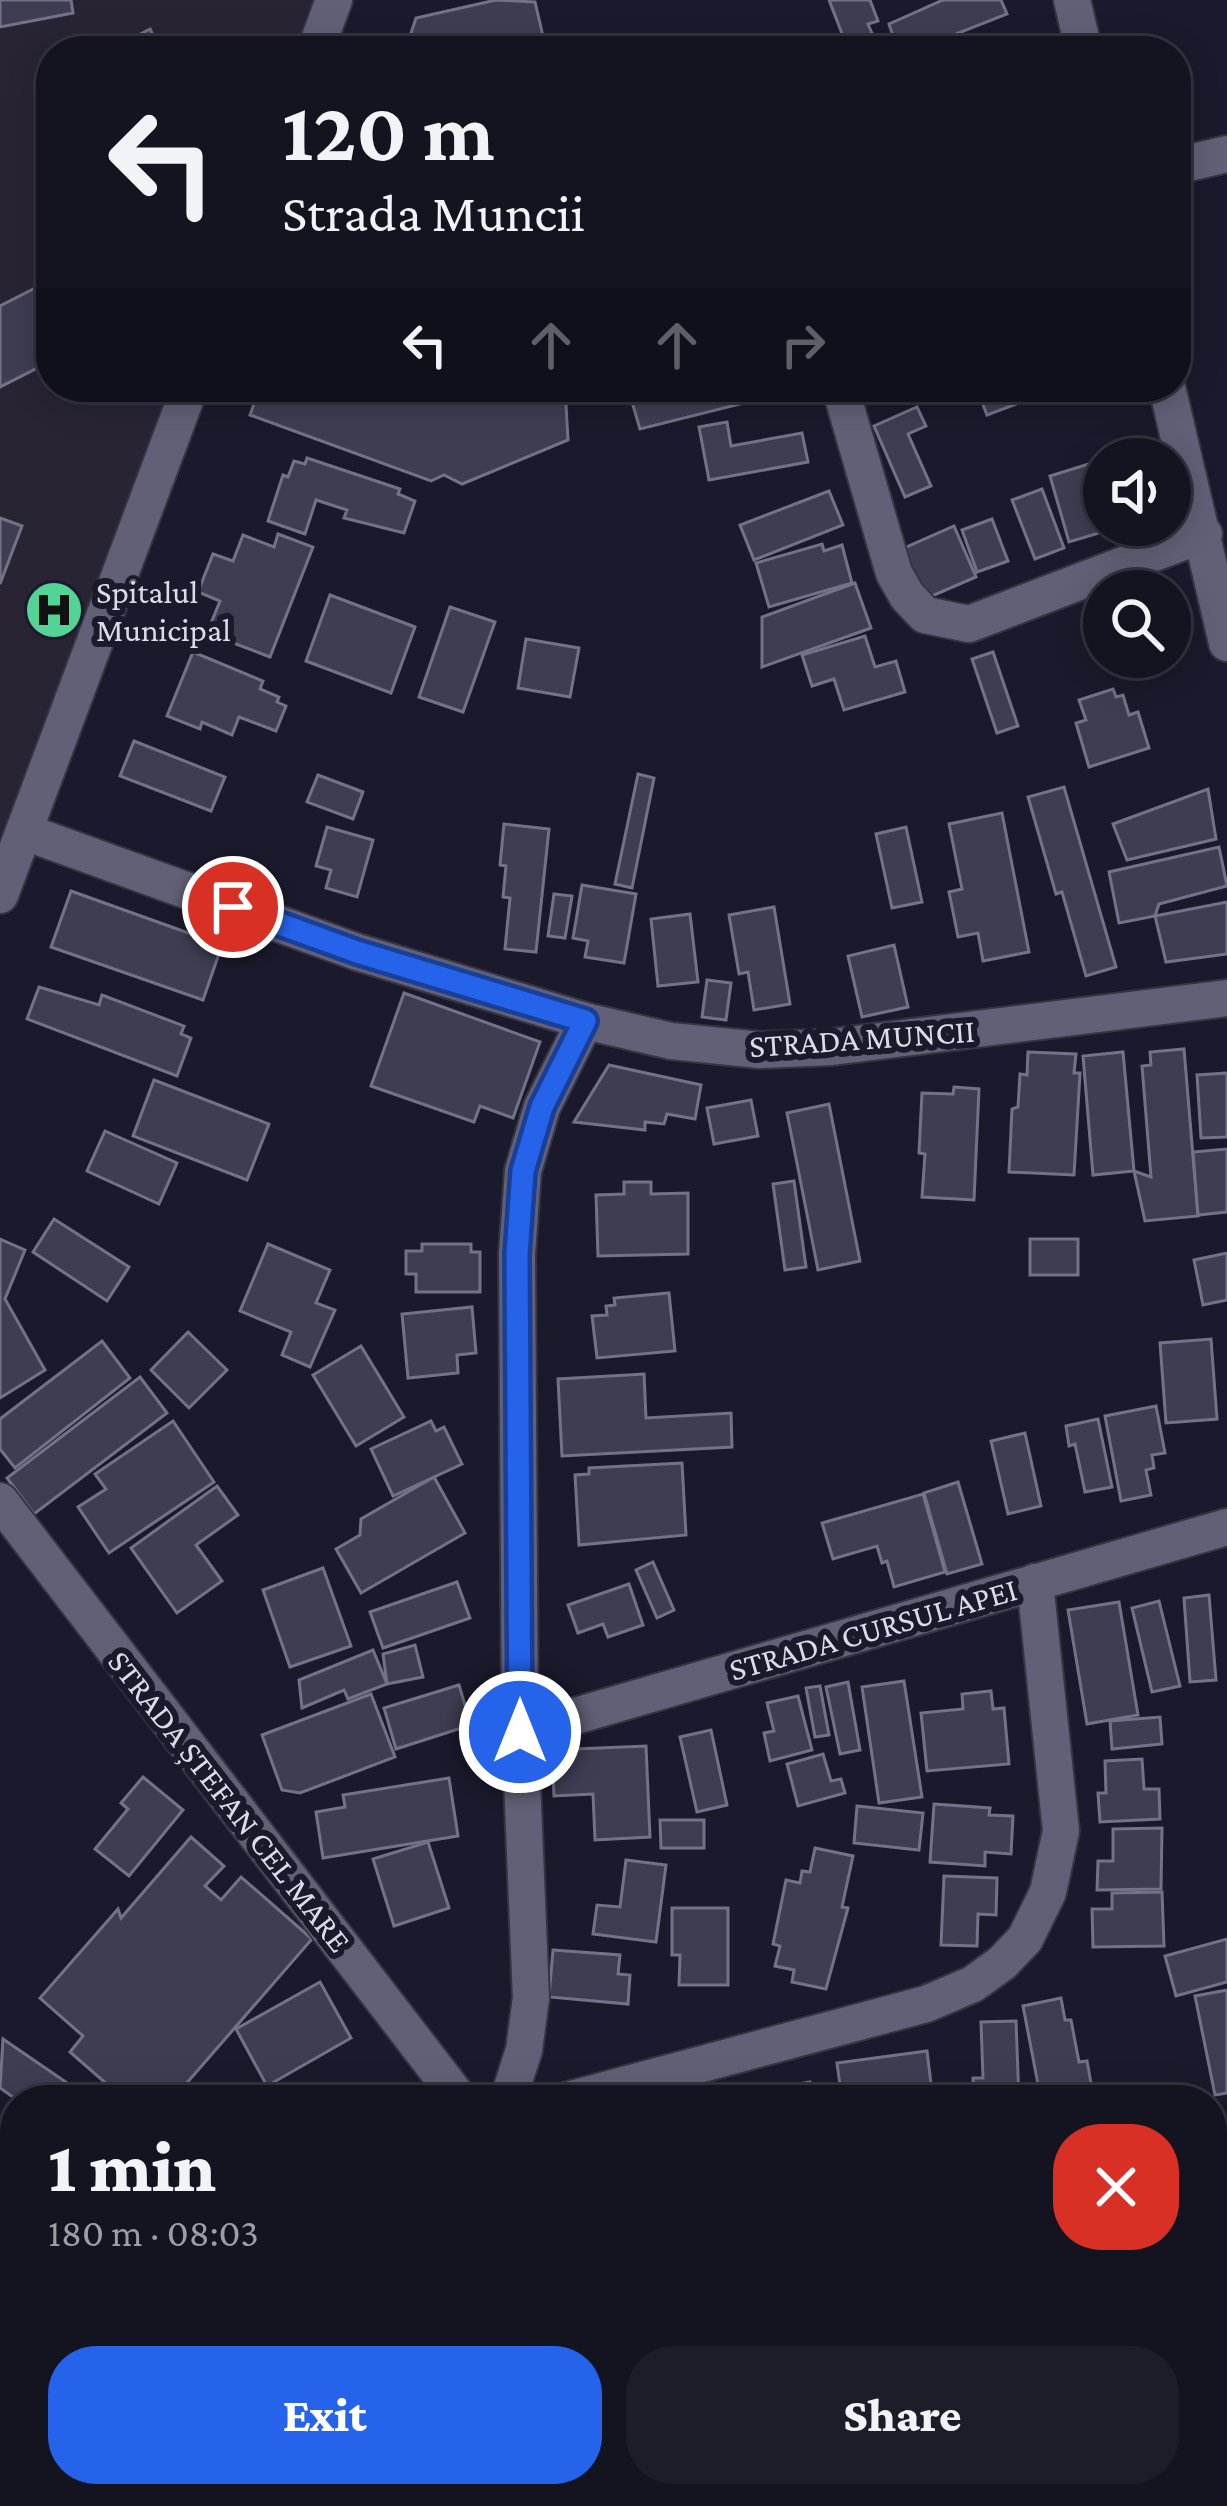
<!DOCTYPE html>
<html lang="en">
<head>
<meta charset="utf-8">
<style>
  :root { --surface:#141421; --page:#1d1d2a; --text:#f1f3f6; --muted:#9d9ea5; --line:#33333f; --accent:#2563eb }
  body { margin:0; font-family:"Crimson Pro",serif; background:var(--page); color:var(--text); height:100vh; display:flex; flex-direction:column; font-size:45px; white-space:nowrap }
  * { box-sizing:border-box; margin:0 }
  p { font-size:39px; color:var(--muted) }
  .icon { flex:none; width:66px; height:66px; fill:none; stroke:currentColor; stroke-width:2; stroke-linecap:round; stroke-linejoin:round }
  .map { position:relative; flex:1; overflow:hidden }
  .drawer { position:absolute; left:0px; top:2085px; width:1227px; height:423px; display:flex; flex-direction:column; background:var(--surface); border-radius:48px 48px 0 0; box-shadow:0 6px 30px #0003,0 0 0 3px var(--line) }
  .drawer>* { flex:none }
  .hud { position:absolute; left:36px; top:36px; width:1155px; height:366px; border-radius:48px; box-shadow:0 6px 30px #0003,0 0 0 3px var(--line); background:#141421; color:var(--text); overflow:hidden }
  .buttons { position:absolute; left:1083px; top:438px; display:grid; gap:24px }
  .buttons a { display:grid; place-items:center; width:108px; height:108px; border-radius:50%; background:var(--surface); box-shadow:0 6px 30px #0003,0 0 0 3px var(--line); font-size:60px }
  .pin { position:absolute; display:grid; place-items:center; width:102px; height:102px; color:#fff; margin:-51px; border:6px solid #fff; border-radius:50%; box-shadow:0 3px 12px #0007 }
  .me { position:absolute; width:132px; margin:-66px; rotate:0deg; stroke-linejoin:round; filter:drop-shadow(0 0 9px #0008) }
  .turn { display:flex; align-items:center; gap:42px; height:252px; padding:0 48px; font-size:54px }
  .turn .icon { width:156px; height:156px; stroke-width:2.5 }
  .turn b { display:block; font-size:84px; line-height:102px }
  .lanes { display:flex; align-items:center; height:114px; padding:0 48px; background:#0003; justify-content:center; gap:60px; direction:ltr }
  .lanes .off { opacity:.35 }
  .round { display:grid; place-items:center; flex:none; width:126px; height:126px; border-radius:48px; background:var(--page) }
  .summary { display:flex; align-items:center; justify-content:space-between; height:204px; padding:0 48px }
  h1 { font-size:72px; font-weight:800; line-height:90px }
  .primary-button { display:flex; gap:24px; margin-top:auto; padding:24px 48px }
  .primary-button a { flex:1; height:138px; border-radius:48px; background:var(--accent); color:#fff; font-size:48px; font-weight:800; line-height:138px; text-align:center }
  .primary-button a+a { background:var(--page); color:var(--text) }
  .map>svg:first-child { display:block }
</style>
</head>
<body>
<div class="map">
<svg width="1227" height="2506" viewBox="0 0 1227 2506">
  <rect width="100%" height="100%" fill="#1b1a2c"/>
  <path fill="#292434" d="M0 0H335L316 51H51V387H191L0 895Z"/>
  <g fill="#3f3d52" stroke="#737289" stroke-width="3">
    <path d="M0 0H71L73 13 0 27Z"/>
    <path d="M496 0 535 2 546 49 405 51 416 18Z"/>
    <path d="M829 0H870L878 21 868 24 874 38 848 49Z"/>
    <path d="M943 0H1001L1007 14 913 51H898L889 24Z"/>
    <path d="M150 29 161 51H108Z"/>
    <path d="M51 280V361L0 387V306Z"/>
    <path d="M260 387H565L568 440 462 484 444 475 431 481 250 415Z"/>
    <path d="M641 387H765L768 397 640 429 632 402 643 396Z"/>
    <path d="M976 387H1062L987 415Z"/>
    <path d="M917 407 926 426 908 434 931 486 905 497 874 426Z"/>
    <path d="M727 422 731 446 802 433 808 462 709 480 699 427Z"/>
    <path d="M1114 456 1115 459H1104V525H1126L1069 542 1050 476Z"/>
    <path d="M307 458 400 489 398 494 415 501 404 533 344 518 347 510 316 500 305 534 268 521 283 475 288 477 294 461 305 464Z"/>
    <path d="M1042 489 1064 548 1035 559 1012 500Z"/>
    <path d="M829 491 843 525 754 560 740 525Z"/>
    <path d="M0 518 22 526 0 584Z"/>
    <path d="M992 519 1008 561 977 572 962 530Z"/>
    <path d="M954 526 976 577 925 599 902 549Z"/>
    <path d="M278 534 313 547 270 657 207 633 220 601 198 592 213 554 233 561 243 535 274 547Z"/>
    <path d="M822 544 824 551 842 545 852 583 769 607 756 563Z"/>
    <path d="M855 583 871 628 762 667V617Z"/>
    <path d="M330 595 415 627 391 693 306 661Z"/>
    <path d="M450 607 495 622 463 712 419 697Z"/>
    <path d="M865 636 875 667 896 661 905 692 844 710 834 679 812 686 802 655Z"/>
    <path d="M526 639 579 648 570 697 518 688Z"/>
    <path d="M193 652 263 681 260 689 279 697 277 702 286 706 276 731 239 717 232 735 202 722 200 729 167 716Z"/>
    <path d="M993 652 1018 726 997 733 972 659Z"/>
    <path d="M1113 689 1116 697 1123 695 1129 715 1138 712 1149 748 1089 767 1076 723 1086 720 1079 700Z"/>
    <path d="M134 741 225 777 211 811 120 776Z"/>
    <path d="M638 774 654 778 632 888 615 884Z"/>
    <path d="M318 775 363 792 353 819 307 802Z"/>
    <path d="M1064 787 1116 967 1086 976 1062 892 1056 894 1028 797Z"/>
    <path d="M1208 789 1216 839 1127 860 1113 824Z"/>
    <path d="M1002 813 1029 952 983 961 978 933 958 937 949 892 962 889 949 824Z"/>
    <path d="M504 824 549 829 536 952 505 949 510 898 503 897 506 866 500 865Z"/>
    <path d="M327 827 373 840 357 897 326 888 331 870 316 866Z"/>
    <path d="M906 827 922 902 892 908 876 834Z"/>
    <path d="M1219 847 1227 886 1159 904 1155 916 1119 923 1109 872Z"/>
    <path d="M582 885 636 894 624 963 585 957 588 941 573 938Z"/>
    <path d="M71 891 222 945 203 1000 51 947Z"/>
    <path d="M554 894 572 896 565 938 548 936Z"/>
    <path d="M1227 902V954L1166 962 1155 916Z"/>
    <path d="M774 907 790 1004 754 1010 748 972 739 974 729 915Z"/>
    <path d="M690 914 698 982 658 986 651 919Z"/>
    <path d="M894 945 908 1007 862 1017 848 956Z"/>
    <path d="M707 980 731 983 726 1020 702 1017Z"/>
    <path d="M39 987 99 1005 102 995 184 1026 181 1034 191 1038 177 1076 27 1019Z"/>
    <path d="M404 993 540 1042 513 1118 480 1106 474 1122 371 1086Z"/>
    <path d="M1184 1049 1198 1216 1145 1221 1134 1171 1151 1177 1142 1066 1151 1065 1150 1052Z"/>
    <path d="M1028 1052 1076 1054 1074 1073H1080L1074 1175 1009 1172 1012 1109 1018 1107 1020 1074 1027 1075Z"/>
    <path d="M1123 1052 1134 1171 1093 1175 1083 1056Z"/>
    <path d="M609 1065 701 1085 695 1119 667 1114 664 1124 645 1122V1130L574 1122Z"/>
    <path d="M1227 1073V1137L1201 1138 1197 1075Z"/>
    <path d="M154 1080 269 1124 247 1180 133 1136Z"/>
    <path d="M954 1087 979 1089 974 1200 922 1197 925 1154 919 1153 922 1093 953 1094Z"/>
    <path d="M751 1100 758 1136 714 1144 707 1108Z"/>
    <path d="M829 1104 860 1261 818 1270 787 1113Z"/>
    <path d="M105 1131 177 1163 159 1204 87 1171Z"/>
    <path d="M1227 1149V1212L1198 1215 1193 1152Z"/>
    <path d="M794 1181 806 1267 785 1270 773 1184Z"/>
    <path d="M624 1182H651V1194L688 1193V1254L598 1256 596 1195 624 1194Z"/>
    <path d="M54 1219 129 1267 107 1301 33 1252Z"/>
    <path d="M0 1239 25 1250 5 1299 45 1370 0 1398Z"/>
    <rect x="1030" y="1239" width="48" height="36"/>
    <path d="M268 1244 330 1270 316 1303 335 1310 310 1367 282 1355 291 1332 240 1311Z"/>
    <path d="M422 1244H471V1252H480V1292H416V1274H406V1251H422Z"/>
    <path d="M1227 1253V1300L1203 1305 1194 1260Z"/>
    <path d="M669 1293 675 1351 597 1358 592 1316 607 1315 606 1306 615 1305 614 1298Z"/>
    <path d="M472 1307 476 1353 457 1355 458 1373 408 1378 402 1314Z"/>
    <path d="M188 1332 227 1370 189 1408 151 1370Z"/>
    <path d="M1211 1339 1217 1419 1166 1423 1160 1343Z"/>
    <path d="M102 1341 130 1378 15 1468 0 1449V1419Z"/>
    <path d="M361 1346 404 1417 356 1446 313 1375Z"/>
    <path d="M644 1374 646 1418 731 1413 732 1447 562 1456 558 1379Z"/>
    <path d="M140 1377 167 1413 34 1514 7 1478Z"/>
    <path d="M1156 1406 1165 1453 1152 1455 1154 1468 1146 1470 1151 1495 1121 1501 1105 1416Z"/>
    <path d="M1098 1419 1112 1487 1085 1492 1075 1444 1069 1446 1066 1426Z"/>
    <path d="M173 1421 214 1482 109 1553 78 1507 106 1489 95 1474Z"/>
    <path d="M431 1421 436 1431 444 1427 462 1464 393 1496 371 1449Z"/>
    <path d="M1025 1433 1041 1506 1008 1514 991 1441Z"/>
    <path d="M682 1463 686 1535 579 1545 575 1475 589 1474V1468Z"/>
    <path d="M434 1477 465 1533 361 1593 336 1549 360 1535 361 1519Z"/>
    <path d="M958 1482 982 1564 947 1574 924 1493Z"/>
    <path d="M217 1486 238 1515 196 1545 222 1581 177 1613 131 1548Z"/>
    <path d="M923 1494 945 1572 894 1587 887 1561 882 1563 877 1546 833 1559 822 1523Z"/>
    <path d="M653 1562 674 1610 657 1618 636 1570Z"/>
    <path d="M323 1568 351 1646 290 1667 263 1590Z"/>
    <path d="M457 1582 470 1618 383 1648 370 1612Z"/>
    <path d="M629 1584 643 1625 608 1637 603 1624 578 1633 568 1605Z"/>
    <path d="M1209 1595 1216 1680 1190 1682 1184 1598Z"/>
    <path d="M1159 1601 1180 1686 1152 1692 1132 1608Z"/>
    <path d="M1119 1602 1138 1715 1087 1724 1068 1610Z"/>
    <path d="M415 1645 423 1677 387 1684 383 1654Z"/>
    <path d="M373 1650 387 1684 348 1699 344 1690 302 1708 299 1680Z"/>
    <path d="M904 1681 922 1797 879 1803 862 1687Z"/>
    <path d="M848 1682 860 1750 840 1754 826 1687Z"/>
    <path d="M459 1685 471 1725 396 1749 384 1708Z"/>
    <path d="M820 1686 829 1735 815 1737 806 1688Z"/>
    <path d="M991 1691 993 1709 1004 1708 1009 1764 927 1771 921 1713 963 1709 962 1694Z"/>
    <path d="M371 1694 395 1757 300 1793 282 1790 262 1735Z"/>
    <path d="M798 1696 812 1750 770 1761 764 1733 774 1731 767 1703Z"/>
    <path d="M1160 1717 1162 1744 1112 1749 1110 1721Z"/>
    <path d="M711 1730 727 1805 697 1812 680 1737Z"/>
    <path d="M646 1746 650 1837 595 1840 593 1794 554 1796 552 1750Z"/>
    <path d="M823 1754 831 1781 841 1779 845 1793 798 1806 787 1764Z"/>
    <path d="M1142 1759 1144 1789H1159L1160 1819 1100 1822 1098 1793H1106L1105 1761Z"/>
    <path d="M143 1777 183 1810 129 1876 95 1849 128 1809 121 1803Z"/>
    <path d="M449 1778 458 1836 323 1858 316 1812 345 1807 343 1795Z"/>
    <path d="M934 1804 990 1808 989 1815 1013 1816 1011 1854 985 1852V1866L930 1862Z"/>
    <path d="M857 1806 923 1813 919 1850 854 1843Z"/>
    <path d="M660 1820H704V1848H661Z"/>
    <path d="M1162 1828 1161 1889 1097 1890 1098 1861H1113V1829Z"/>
    <path d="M191 1837 224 1866 205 1886 221 1900 241 1877 312 1939 172 2100H125L70 2052 83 2036 40 1998 118 1909 121 1918Z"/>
    <path d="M428 1842 449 1908 394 1926 373 1859Z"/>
    <path d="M815 1848 853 1856 842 1907 848 1908 826 1989 792 1982 794 1970 775 1966 780 1946 773 1944 786 1880 800 1883 802 1871 810 1872Z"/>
    <path d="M626 1860 666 1865 656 1942 593 1934 597 1905 620 1907Z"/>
    <path d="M944 1876 997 1878 996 1915 978 1914 977 1946 941 1945Z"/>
    <path d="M1162 1892 1164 1946 1093 1947 1092 1909H1112V1893Z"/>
    <path d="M672 1908H728V1985H679L680 1955H672Z"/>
    <path d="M1227 1939V1982L1176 1996 1165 1956Z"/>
    <path d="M553 1950 620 1955 618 1974 630 1975 628 2004 549 1997Z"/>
    <path d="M320 1982 351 2038 267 2086 236 2029Z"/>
    <path d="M1227 1990V2093L1215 2095 1195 1996Z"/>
    <path d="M1061 1998 1065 2020H1071L1079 2062 1087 2061 1094 2100H1041L1023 2006Z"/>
    <path d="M1016 2021 1019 2100H974L973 2078H983L981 2022Z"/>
    <path d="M3 2039 92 2100H17L0 2088Z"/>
    <path d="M927 2051 933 2100H842L837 2063Z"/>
    <path d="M810 2082 813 2100H777L775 2088Z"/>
    <path d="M0 2149 15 2156V2189L0 2182Z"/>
    <path d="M15 2325V2369L0 2375V2331Z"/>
    <path d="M0 2388 15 2430 0 2436Z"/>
    <path d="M15 2487V2493H46L51 2506H0V2492Z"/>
    <path d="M115 2493H187L191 2506H119Z"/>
    <path d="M303 2493H344L348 2506H307Z"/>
    <path d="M486 2493H518L523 2506H491Z"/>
  </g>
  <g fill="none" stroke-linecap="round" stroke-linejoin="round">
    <defs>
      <g id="minor">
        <path d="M1072 0 1084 51"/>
        <path d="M315 51 334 0"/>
        <path d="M1176 166 1227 154"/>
        <path d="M840 387 894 573 907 596 925 615 969 624 1204 534"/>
        <path d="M1167 387 1227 643"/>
        <path d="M25 832 357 952 585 1021 671 1041 760 1050 832 1047 1227 998"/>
        <path d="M0 895 190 387"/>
        <path d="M0 1501 460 2100"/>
        <path d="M520 1732 1227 1527"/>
        <path d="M508 2100 524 2050 531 1998 520 1732 517 1254 523 1171 542 1107 585 1021"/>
        <path d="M568 2100 926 2004 973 1984 1002 1963 1025 1939 1048 1892 1061 1831 1035 1582"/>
        <path d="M0 2297 15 2291"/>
        <path d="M1212 2430 1227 2426"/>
        <path d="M729 2493 738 2506"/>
        <path d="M899 2506 953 2493"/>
      </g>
    </defs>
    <use href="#minor" stroke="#363443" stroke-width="40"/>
    <use href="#minor" stroke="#626077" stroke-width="36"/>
  </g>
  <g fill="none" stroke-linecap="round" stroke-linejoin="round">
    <defs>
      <path id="route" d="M233 907 357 952 585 1021 542 1107 523 1171 517 1254 520 1732"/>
    </defs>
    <use href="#route" stroke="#184099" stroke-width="30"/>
    <use href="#route" stroke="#2563eb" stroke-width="21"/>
  </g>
  <defs>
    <symbol id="hospital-disc" viewBox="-11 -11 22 22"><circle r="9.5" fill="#54d396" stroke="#1b1a2c"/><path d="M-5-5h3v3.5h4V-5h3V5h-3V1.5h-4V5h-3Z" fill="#111"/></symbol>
  </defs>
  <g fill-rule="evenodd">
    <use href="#hospital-disc" x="21" y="577" width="66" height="66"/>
  </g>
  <g text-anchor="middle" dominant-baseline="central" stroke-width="12" stroke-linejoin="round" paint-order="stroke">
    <g font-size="33" fill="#dcdbe8" stroke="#1b1a2c" text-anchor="start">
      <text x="96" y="591">Spitalul<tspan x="96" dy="38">Municipal</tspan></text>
    </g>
    <g font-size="33" fill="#dcdbe8" stroke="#1b1a2c">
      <text transform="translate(862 1038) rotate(-4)">STRADA MUNCII</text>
      <text transform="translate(873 1629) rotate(-16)">STRADA CURSUL APEI</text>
      <text transform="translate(230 1801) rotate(52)">STRADA ȘTEFAN CEL MARE</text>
    </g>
  </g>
</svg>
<div class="buttons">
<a><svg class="icon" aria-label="sound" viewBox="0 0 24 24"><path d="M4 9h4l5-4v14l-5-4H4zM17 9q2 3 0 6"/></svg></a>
<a><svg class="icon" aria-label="search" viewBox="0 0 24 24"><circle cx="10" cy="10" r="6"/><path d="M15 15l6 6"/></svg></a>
</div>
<div class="pin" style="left:233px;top:907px;background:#d93025"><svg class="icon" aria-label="arrive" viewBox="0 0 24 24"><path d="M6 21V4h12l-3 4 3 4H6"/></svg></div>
<svg class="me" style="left:520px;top:1732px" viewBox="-20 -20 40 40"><circle r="17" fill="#2563eb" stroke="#fff" stroke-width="3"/><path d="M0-11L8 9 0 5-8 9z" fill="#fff"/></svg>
<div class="hud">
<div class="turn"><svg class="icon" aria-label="left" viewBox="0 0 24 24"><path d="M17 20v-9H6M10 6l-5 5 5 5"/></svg><div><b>120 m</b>Strada Muncii</div></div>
<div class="lanes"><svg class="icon" aria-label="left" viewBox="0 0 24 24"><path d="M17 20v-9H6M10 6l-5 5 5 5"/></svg><svg class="icon off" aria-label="ahead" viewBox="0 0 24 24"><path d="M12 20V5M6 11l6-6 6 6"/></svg><svg class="icon off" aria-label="ahead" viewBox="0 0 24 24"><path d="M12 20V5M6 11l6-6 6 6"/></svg><svg class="icon off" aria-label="right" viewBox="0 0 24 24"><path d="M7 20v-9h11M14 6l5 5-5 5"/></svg></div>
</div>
<section class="drawer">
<div class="summary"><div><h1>1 min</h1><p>180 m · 08:03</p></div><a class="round" style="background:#d93025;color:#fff"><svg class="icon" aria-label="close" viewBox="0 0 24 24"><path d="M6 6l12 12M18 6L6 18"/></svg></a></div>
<div class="primary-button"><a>Exit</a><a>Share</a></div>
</section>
</div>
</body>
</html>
